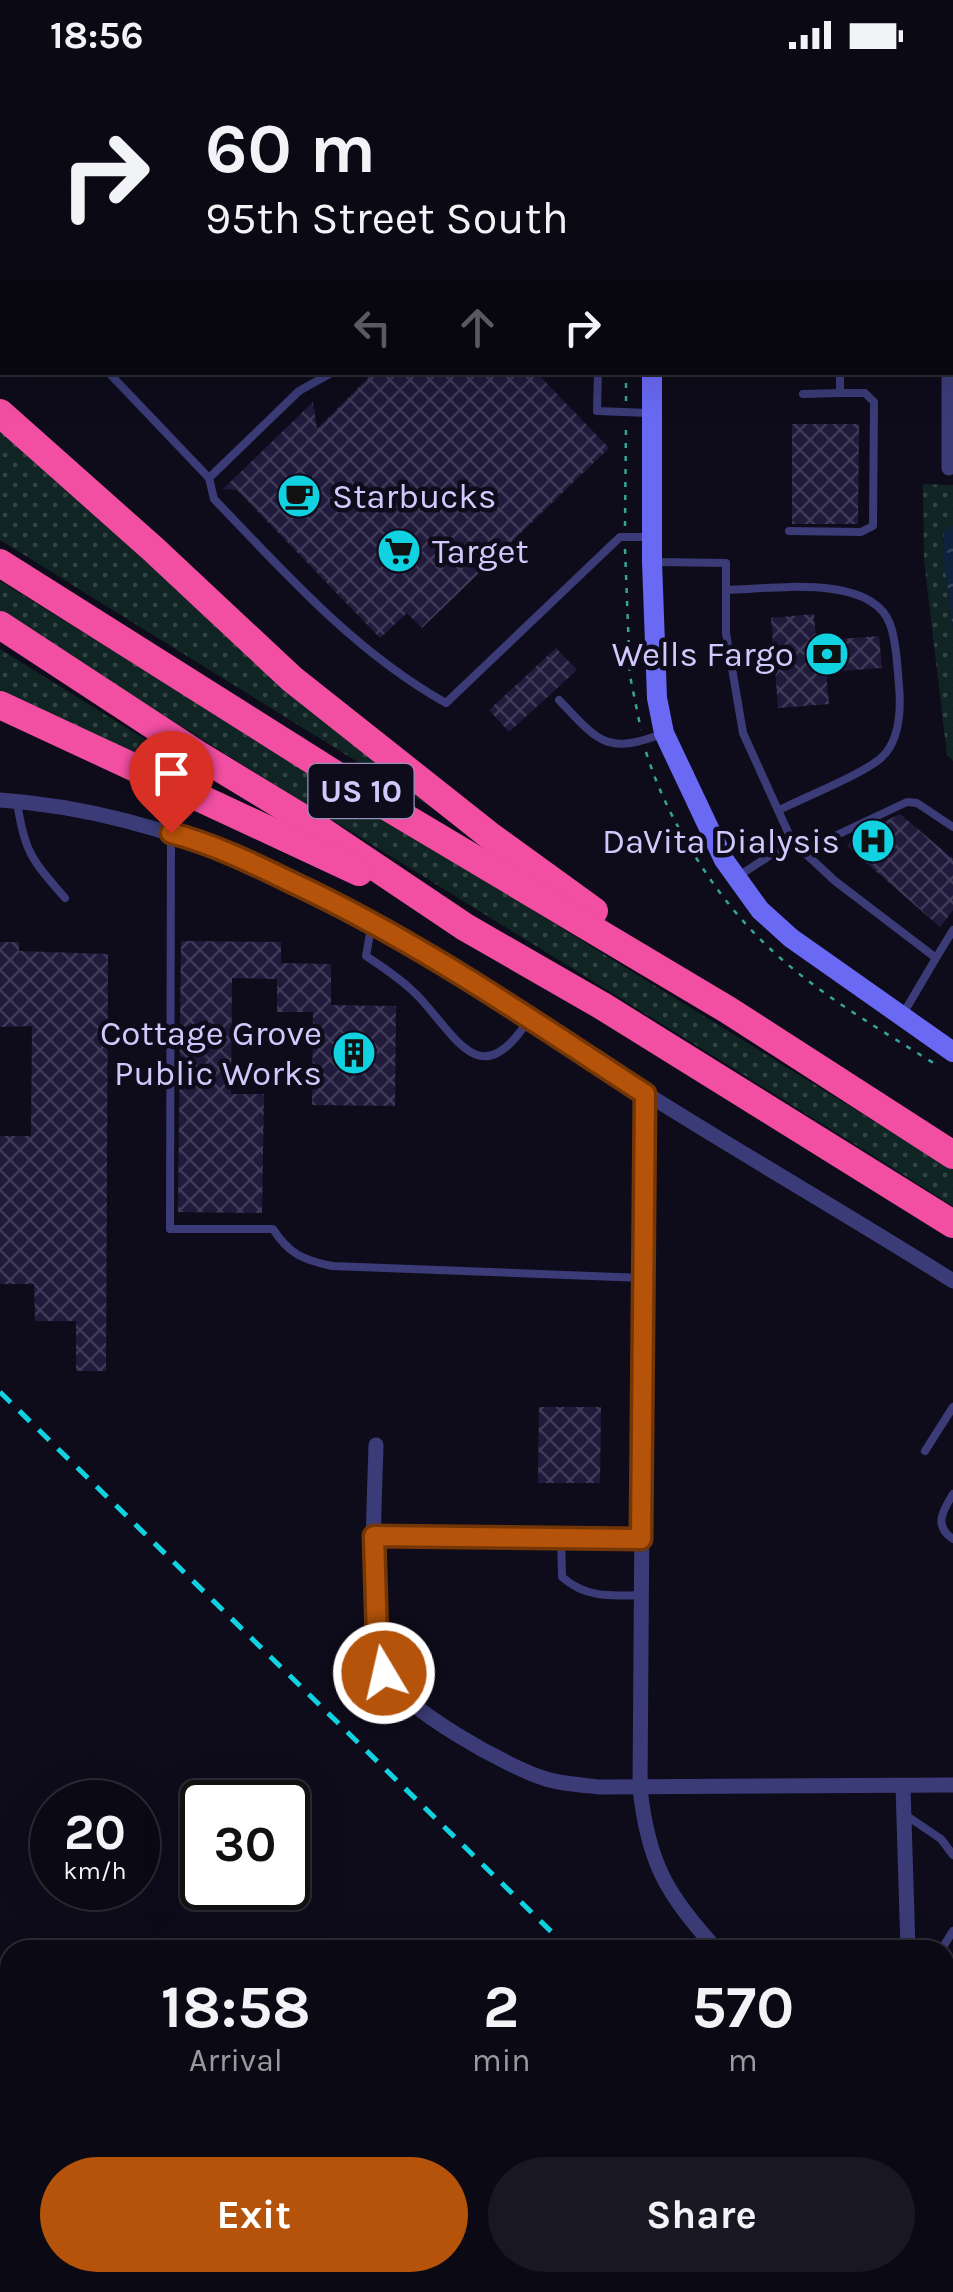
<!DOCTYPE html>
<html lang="en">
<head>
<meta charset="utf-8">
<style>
  :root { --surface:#0a0914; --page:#181722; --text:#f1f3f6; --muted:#999aa0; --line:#2a2a34; --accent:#b45309 }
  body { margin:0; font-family:Karla,sans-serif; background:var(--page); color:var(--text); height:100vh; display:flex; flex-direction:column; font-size:38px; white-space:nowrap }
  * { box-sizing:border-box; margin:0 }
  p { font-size:32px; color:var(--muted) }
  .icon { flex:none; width:55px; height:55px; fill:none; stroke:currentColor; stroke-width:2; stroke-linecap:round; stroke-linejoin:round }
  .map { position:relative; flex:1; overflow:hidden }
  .details { position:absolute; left:0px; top:1870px; width:955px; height:352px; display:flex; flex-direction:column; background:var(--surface); border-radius:30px 30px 0 0; box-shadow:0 10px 40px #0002,0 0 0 2px var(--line) }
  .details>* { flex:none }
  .hud { position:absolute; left:0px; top:0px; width:955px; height:305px; box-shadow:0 10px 40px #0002,0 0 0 2px var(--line); background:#0a0914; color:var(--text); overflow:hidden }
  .speed { position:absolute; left:30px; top:1710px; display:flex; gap:20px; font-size:50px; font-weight:700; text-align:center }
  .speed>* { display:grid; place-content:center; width:130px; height:130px; border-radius:50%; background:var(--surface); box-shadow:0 10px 40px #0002,0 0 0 2px var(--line); line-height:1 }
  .speed small { font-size:25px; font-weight:400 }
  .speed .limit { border:5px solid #111; border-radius:15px; background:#fff; color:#111 }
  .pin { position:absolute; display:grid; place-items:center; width:85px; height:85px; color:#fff; margin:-102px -42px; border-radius:50% 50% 50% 0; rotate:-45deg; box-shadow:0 0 10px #0007 }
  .pin .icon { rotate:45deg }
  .me { position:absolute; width:110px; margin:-55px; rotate:351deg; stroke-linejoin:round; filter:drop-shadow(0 0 8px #0008) }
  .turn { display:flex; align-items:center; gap:35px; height:210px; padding:0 40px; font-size:45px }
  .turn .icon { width:130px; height:130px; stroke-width:2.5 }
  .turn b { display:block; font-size:70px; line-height:85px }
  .lanes { display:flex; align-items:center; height:95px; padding:0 40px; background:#0003; justify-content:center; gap:50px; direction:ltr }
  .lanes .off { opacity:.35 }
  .eta { display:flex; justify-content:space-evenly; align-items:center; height:170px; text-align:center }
  .eta b { font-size:60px; font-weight:700; line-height:70px }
  .button { display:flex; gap:20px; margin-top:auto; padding:20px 40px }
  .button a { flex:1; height:115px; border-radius:60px; background:var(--accent); color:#fff; font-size:40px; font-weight:700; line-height:115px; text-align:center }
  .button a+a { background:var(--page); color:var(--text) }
  .status { display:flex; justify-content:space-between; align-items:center; height:70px; padding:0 50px; background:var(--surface); direction:ltr }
  .status svg { height:28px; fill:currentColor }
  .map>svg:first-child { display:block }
</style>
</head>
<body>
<div class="status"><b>18:56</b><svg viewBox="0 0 49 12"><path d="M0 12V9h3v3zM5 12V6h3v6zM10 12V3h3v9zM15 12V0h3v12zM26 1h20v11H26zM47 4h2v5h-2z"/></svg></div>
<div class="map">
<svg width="953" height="2222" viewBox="0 0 953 2222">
  <defs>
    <pattern id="grass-dots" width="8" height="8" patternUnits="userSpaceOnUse" patternTransform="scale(2.5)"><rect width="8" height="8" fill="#102523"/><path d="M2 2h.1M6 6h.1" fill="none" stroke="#324344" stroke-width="1.8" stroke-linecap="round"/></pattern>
    <pattern id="water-ripples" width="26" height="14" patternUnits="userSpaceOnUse" patternTransform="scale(2.5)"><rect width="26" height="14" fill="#0f223d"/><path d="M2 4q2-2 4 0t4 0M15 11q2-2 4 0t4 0" fill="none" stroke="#31415a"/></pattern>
    <pattern id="building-cross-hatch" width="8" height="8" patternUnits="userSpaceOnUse" patternTransform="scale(2.5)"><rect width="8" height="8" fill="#201a3b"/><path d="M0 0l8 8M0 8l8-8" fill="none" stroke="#3f3a58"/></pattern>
  </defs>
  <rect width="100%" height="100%" fill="#0e0c1b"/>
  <g fill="url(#grass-dots)">
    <path d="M0 355 440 743 0 470Z"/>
    <path d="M923 414 953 415V455L944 461 943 483 953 560V691L947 685 924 490Z"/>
    <path d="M0 511 953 1100V1136C637 936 316 743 0 542Z"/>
    <path d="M0 579 183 693 178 705 0 624Z"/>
  </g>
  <path fill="url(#water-ripples)" d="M953 455V560L943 483 944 461Z"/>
  <g fill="url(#building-cross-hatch)">
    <path d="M374 302H536L609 378 422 558 407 543 380 568 237 420 223 419 313 332 317 359Z"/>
    <path d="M792 354H859L858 454H792Z"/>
    <path d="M814 544 816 571 879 566 882 598 826 602 829 634 778 638 771 548Z"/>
    <path d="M556 578 577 600 509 662 489 640Z"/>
    <path d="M900 744 953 789V840L940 857 847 776 855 766Z"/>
    <path d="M181 871 281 872V893L331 894V935L396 936 395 1036 312 1035 313 942H277V909L232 908 231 1024H264L262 1143 178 1142Z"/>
    <path d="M0 872H19V881L108 884 106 1301H76V1251H35L34 1214H0V1066H31L32 956 0 957Z"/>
    <path d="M539 1337H601L600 1413H538Z"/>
  </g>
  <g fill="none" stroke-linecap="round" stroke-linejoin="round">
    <g stroke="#35a59a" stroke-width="2.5" stroke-dasharray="5 8" stroke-linecap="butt">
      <path d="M624 0V2"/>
      <path d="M626 331V302"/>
      <path d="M625 456 626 354"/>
      <path d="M625 479 630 606 641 660"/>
      <path d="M646 682C658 720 674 752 695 786 760 891 833 930 935 994"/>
    </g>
    <g stroke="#3b3b77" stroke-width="8">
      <path d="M45 0 47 2"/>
      <path d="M144 0 147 2"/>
      <path d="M219 0 222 2"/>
      <path d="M357 0 362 2"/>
      <path d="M593 0 594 2"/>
      <path d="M171 2 174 0"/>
      <path d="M262 2 264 0"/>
      <path d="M395 2V0"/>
      <path d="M488 2V0"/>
      <path d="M0 161 2 158"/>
      <path d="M0 189 2 191"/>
      <path d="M108 302 209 408 299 321 333 302"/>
      <path d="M598 302 597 341 649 343"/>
      <path d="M803 324 840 323"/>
      <path d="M209 408 214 429C285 503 355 582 446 633L620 467H648"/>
      <path d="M789 461 861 462 873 456 874 332 865 323H840V302"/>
      <path d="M656 492 726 493V563L743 663 792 771 737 807"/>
      <path d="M727 520C770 519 871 503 890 554 897 573 897 596 899 615 901 638 900 671 881 688 863 704 803 728 779 740"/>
      <path d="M559 630C598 671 606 686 664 663"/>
      <path d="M17 731C24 782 32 790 65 828"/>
      <path d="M171 763 170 1159H273C289 1184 303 1190 332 1196L643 1208"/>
      <path d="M792 771 835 811 936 888 903 944"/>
      <path d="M803 781 907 732 917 733 953 757"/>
      <path d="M372 852 366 886C384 898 401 909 416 924 456 965 480 1027 529 949"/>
      <path d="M936 888 953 860"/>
      <path d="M925 1381 953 1337"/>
      <path d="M953 1424C943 1440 933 1456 953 1469"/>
      <path d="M561 1468 562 1507C586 1528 610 1526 640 1525"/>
      <path d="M904 1744 941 1769 953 1785"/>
      <path d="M941 1880 953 1861"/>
    </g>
    <g stroke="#3b3b77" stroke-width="15">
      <path d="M952 42H953"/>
      <path d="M952 149H953"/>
      <path d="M952 278H953"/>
      <path d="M949 302V398"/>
      <path d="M0 730C244 747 442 895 642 1021 745 1086 850 1146 953 1211"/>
      <path d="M645 1023 640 1718C648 1794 667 1824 717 1880"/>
      <path d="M376 1375C375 1422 366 1570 386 1605 405 1640 507 1697 546 1709 563 1714 582 1715 600 1717L953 1715"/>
      <path d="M374 1466 641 1469"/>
      <path d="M903 1716 908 1880"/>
      <path d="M945 2204 953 2216"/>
    </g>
    <g stroke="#6969f4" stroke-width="20">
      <path d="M651 0V2"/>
      <path d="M652 302V492L657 628 664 663 724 790 760 840 791 868 953 982"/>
    </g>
    <g stroke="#f24ea2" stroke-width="28">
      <path d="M0 343 153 479 292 609 489 765 594 841"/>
      <path d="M0 493 374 729 728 940 953 1085"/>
      <path d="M0 555 197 684 304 749 465 857 604 937 953 1154"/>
      <path d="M0 635 359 802"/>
    </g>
    <g stroke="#10d2e1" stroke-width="5" stroke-dasharray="15 12" stroke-linecap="butt">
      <path d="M0 1322 570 1880"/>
      <path d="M861 2212 869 2222"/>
    </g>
  </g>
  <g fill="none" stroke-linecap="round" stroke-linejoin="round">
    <defs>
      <path id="route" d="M171 763C213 774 252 793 291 812 416 870 530 949 645 1024L641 1469 374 1466 377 1569 384 1603"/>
    </defs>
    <use href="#route" stroke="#753606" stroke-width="25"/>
    <use href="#route" stroke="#b45309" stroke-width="18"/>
  </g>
  <defs>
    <symbol id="cafe-disc" viewBox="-11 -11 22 22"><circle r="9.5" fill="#10d2e1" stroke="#0e0c1b"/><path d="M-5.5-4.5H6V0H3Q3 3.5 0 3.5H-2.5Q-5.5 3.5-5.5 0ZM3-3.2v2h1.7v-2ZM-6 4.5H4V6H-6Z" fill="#111"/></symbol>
    <symbol id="supermarket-disc" viewBox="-11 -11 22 22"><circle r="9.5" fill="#10d2e1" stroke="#0e0c1b"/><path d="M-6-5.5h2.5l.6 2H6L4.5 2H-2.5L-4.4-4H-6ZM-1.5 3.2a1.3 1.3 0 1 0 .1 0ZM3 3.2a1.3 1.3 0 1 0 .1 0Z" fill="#111"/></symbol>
    <symbol id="bank-disc" viewBox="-11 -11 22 22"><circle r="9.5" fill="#10d2e1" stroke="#0e0c1b"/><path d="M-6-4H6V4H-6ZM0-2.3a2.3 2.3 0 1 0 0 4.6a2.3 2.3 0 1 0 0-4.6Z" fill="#111"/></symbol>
    <symbol id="hospital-disc" viewBox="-11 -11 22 22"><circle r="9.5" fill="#10d2e1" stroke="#0e0c1b"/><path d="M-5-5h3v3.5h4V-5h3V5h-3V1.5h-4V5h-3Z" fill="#111"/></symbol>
    <symbol id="building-disc" viewBox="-11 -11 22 22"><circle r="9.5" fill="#10d2e1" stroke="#0e0c1b"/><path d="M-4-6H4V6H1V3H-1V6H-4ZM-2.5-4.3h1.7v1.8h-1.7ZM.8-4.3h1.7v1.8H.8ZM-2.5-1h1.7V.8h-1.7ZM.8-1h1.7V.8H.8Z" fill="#111"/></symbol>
  </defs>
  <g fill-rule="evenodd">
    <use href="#cafe-disc" x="274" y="401" width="50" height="50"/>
    <use href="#supermarket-disc" x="374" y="456" width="50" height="50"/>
    <use href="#bank-disc" x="802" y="559" width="50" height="50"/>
    <use href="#hospital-disc" x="848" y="746" width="50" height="50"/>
    <use href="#building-disc" x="329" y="958" width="50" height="50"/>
  </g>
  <g text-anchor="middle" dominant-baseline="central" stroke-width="9" stroke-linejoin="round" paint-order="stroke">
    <rect fill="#0e0c1b" stroke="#9591b8" stroke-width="2.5" x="308.5" y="694" width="105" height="54" rx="8"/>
    <g font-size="32" font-weight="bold" fill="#cfcafb">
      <text x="361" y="721">US 10</text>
    </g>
    <g font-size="35" fill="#cfcafb" stroke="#0e0c1b" text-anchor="end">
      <text x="332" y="426" text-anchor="start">Starbucks</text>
      <text x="432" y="481" text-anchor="start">Target</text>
      <text x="794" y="584">Wells Fargo</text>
      <text x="840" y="771">DaVita Dialysis</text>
      <text x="322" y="963">Cottage Grove<tspan x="322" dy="40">Public Works</tspan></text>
    </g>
  </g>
</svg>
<div class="speed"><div>20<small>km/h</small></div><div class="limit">30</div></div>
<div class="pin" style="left:171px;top:763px;background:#d93025"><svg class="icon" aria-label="arrive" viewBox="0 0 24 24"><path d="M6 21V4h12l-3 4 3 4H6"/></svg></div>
<svg class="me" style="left:384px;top:1603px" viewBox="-20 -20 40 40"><circle r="17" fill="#b45309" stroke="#fff" stroke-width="3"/><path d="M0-11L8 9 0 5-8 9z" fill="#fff"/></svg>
<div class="hud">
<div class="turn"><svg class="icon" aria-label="right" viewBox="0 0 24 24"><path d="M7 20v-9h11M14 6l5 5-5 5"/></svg><div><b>60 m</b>95th Street South</div></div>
<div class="lanes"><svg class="icon off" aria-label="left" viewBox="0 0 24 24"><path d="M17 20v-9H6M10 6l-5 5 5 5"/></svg><svg class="icon off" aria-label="ahead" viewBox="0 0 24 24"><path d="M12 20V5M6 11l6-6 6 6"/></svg><svg class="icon" aria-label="right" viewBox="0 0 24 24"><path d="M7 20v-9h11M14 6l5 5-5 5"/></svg></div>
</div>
<section class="details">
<div class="eta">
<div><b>18:58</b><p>Arrival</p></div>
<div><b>2</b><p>min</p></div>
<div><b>570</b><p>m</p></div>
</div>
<div class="button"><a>Exit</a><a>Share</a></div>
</section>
</div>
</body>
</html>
